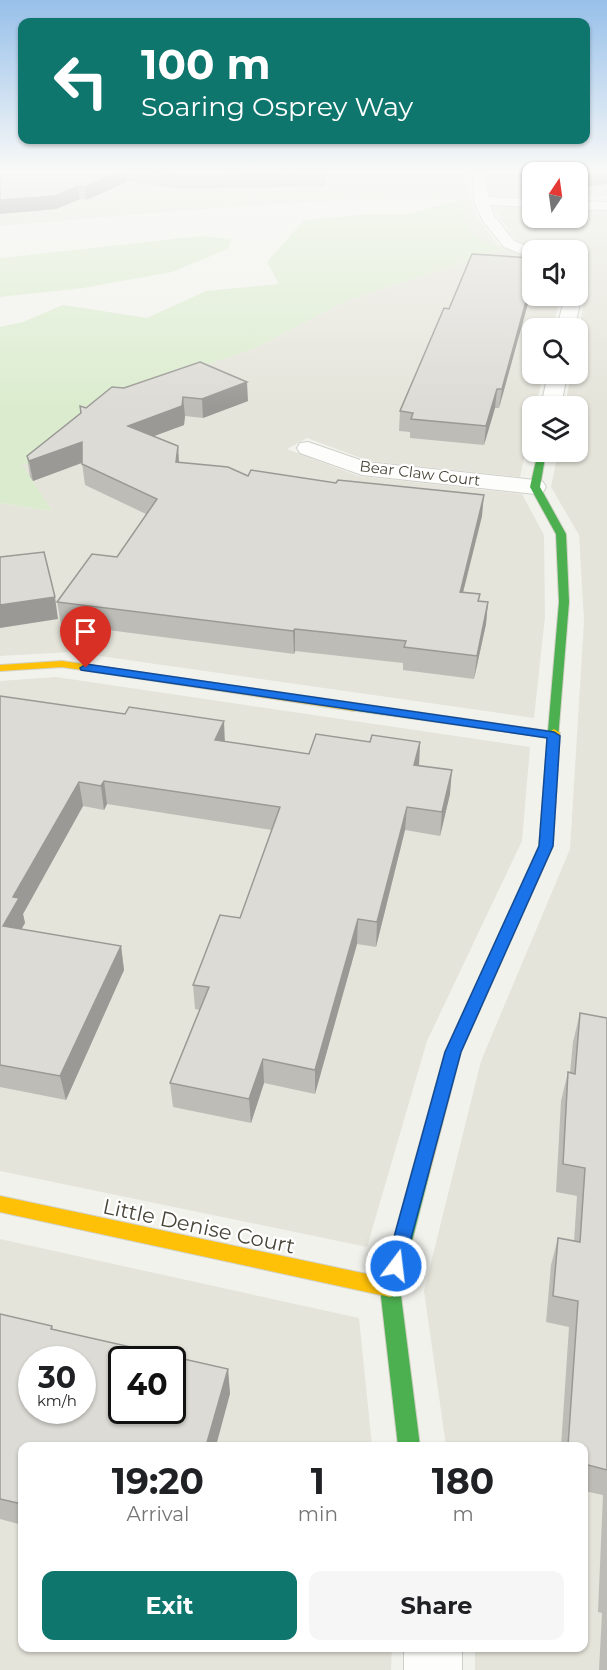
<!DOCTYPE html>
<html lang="en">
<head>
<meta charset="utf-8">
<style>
  :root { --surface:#fff; --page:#f6f6f6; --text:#202124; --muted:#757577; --accent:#0f766e }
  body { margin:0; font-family:Montserrat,sans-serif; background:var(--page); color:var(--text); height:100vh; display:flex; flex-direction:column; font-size:22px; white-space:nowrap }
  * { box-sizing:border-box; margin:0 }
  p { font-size:20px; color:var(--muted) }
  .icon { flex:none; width:33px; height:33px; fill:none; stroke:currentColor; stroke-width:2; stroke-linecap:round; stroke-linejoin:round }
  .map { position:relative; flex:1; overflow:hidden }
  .drawer { position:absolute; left:18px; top:1442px; width:570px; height:210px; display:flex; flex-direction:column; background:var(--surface); border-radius:12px; box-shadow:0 2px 4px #0004 }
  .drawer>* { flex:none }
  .top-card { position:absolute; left:18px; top:18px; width:572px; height:126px; border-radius:12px; box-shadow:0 2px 4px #0004; background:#0f766e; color:#fff; overflow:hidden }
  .needle { width:39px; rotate:13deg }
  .tools { position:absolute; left:522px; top:162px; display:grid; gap:12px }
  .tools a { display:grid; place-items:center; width:66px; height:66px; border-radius:12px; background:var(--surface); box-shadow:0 2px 4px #0004; font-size:30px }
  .speed { position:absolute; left:18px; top:1346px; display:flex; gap:12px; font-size:30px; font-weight:700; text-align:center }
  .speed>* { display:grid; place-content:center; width:78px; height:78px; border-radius:50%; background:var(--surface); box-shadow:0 2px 4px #0004; line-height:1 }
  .speed small { font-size:15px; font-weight:400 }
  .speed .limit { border:3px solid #111; border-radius:9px; background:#fff; color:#111 }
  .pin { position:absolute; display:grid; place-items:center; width:51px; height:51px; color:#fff; margin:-62px -26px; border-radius:50% 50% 50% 0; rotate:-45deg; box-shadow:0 0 6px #0007 }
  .pin .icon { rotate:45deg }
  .me { position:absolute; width:66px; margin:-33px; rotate:15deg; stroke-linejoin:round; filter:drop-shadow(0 0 4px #0008) }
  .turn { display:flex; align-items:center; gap:21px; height:126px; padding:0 24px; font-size:27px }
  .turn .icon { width:78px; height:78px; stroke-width:2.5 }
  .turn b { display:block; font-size:42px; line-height:51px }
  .eta { display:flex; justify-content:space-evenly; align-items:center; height:102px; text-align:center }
  .eta b { font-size:36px; font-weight:700; line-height:42px }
  .primary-button { display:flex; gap:12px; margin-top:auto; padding:12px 24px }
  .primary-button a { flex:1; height:69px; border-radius:12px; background:var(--accent); color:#fff; font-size:24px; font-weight:700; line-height:69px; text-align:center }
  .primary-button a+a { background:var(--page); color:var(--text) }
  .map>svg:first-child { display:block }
</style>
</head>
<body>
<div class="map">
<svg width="607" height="1670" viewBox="0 0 607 1670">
  <rect width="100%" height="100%" fill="#f2f2ed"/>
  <g fill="#e5e4da" fill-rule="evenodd">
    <path d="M0 172H465L469 175 472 205 478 218 498 245 532 259V296H560L553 328H532V374H543L536 406H532V422L520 477 369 461 307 438 287 449 358 476 522 494 544 535 545 617 534 718 71 652 0 656V503L52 511 20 463 91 405 255 348 346 301 503 249 478 239 466 227 462 199 336 200 177 211 0 226Z"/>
    <path d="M485 172H607V196L578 195V172H532V195L490 198 487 174Z"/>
    <path d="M492 204 532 206V218H578V208L607 209V1670H475V1647H584V1446H446L424 1291 481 1061 570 849 584 621 579 535 551 487 558 452H578V406H565L571 374H578V338L588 277 578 265V250H540L518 243 499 217Z"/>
    <path d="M56 677 530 747 522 841 427 1041 367 1247 0 1171V681Z"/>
    <path d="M0 1239 359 1318 372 1446H22V1647H392L391 1670H0ZM32 1359H82V1410H32ZM122 1359H172V1410H122Z"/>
  </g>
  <g fill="#dbecce">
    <path d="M462 199C467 237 469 235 504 249L346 301 255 348 91 405 57 470 21 463 52 511 0 503V327L23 322 63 305 147 318 206 291 279 284 267 262 304 220 371 214H409Z"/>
    <path d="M201 236 232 239 228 249 172 272 83 288 0 297V258Z"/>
  </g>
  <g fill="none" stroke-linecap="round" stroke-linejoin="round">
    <defs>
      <g id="street">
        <path d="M469 172H484L488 197 532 199V207L490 205 495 217 514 241 537 250H532V258L504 247 483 221 474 201 473 176Z"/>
        <path d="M578 201 607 202V210L578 209Z"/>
        <path d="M578 292 581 296 575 328H557L565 296H578Z"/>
        <path d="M548 374H567L561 406H541Z"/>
        <path d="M308 442 366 462 535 480 543 482 546 487 543 492 535 494 362 475 300 453 297 448 300 443Z"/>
        <rect x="404" y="1647" width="58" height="23"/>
      </g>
      <g id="fast">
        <path d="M538 452H546L540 487 566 534 569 602 558 739 350 710 348 707 354 703 548 731 559 602 556 534 530 487Z"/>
        <path d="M421 1163 427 1166 430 1171 400 1288 420 1446H398L380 1288 412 1171 415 1166Z"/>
      </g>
      <g id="slow">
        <path d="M62 661 354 703 360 707 354 711 62 667 0 671V665Z"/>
        <path d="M554 729 560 733 553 846 461 1052 430 1171 427 1176 421 1179 415 1176 412 1171 445 1052 539 846 548 733Z"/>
        <path d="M0 1196 390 1279 397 1282 400 1288 397 1294 390 1297 0 1212Z"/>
      </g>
    </defs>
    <use href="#street" stroke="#d0d0ca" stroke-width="2"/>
    <use href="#fast" stroke="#d1d0c4" stroke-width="2"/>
    <use href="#slow" stroke="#d1d0c4" stroke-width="2"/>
    <use href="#street" fill="#fdfdfc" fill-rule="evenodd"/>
    <use href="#fast" fill="#4caf50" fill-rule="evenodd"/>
    <use href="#slow" fill="#ffc107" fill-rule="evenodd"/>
  </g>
  <g fill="#bdbcb7">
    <path d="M0 172H326V181L325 186 183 189 127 182 86 200 80 199 56 209 0 214Z"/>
    <path d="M532 258V289L499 408H495L484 445 410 438V432L399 431 400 411 449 309Z"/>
    <path d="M112 387 248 401 203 418 185 416 184 425 154 436 178 446 179 462 248 476 482 516 463 593 480 594 479 601 488 602 486 624 474 679 403 670V663L295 651 294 654 61 624 57 602 117 557 146 514 85 485 82 463 33 481 30 477 27 456Z"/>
    <path d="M0 696 225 742 309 754 370 742H420L419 765 450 794 440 836 405 830 376 947 357 944 315 1094 264 1083 251 1123 173 1107 170 1083 200 1010 195 1009 193 985 240 918 272 830 107 804 104 810 83 806 23 914 25 923 21 929 121 946 124 970 66 1100 0 1087Z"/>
    <path d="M580 1013 607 1018V1670H599L602 1613 598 1612 603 1495 584 1491V1446H561L569 1327 546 1322 551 1265 558 1238 574 1241 577 1196 556 1192 561 1101 568 1072 570 1073 573 1042Z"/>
    <path d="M0 1314 52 1326 53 1329 228 1369 230 1394 22 1446V1525L0 1519Z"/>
  </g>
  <g fill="#9a9995">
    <path d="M119 172H126L127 182 86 200 85 187Z"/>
    <path d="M607 173V184L578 189V178Z"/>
    <path d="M78 186 80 199 56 209 0 214V200Z"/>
    <path d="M532 279V289L499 408 502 389Z"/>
    <path d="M247 382 248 401 203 418 202 399Z"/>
    <path d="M497 389 495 408 484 445 486 426Z"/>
    <path d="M183 397 185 416 184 425 130 445 128 426Z"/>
    <path d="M82 442 84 462 33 481 29 461Z"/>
    <path d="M178 446 179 467 176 462Z"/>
    <path d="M484 495 482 516 458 612 461 589Z"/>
    <path d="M55 597 58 619 0 628V605Z"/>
    <path d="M488 602 486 624 474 679 477 656Z"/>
    <path d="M295 629V651L294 654 293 631Z"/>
    <path d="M224 721 225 744 215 740Z"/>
    <path d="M420 742 419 765H414Z"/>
    <path d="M452 770 450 794 440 836 442 812Z"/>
    <path d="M104 781 107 804 104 810 101 786Z"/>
    <path d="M79 782 83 806 23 914 25 923 9 951 3 926 13 897Z"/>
    <path d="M407 807 405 830 376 947 377 922Z"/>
    <path d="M358 919 357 944 315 1094V1070Z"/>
    <path d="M121 946 124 970 66 1100 60 1076Z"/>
    <path d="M263 1059 264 1083 251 1123 249 1099Z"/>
    <path d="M228 1369 230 1394 216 1446H206Z"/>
  </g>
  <g fill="#dcdbd5" stroke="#9a9995" stroke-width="1.5" fill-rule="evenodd">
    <path d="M0 172H119L85 187 78 186 55 196 0 200Z"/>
    <path d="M148 172H326V174L183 176Z"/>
    <path d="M560 172H607V173L578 178V172Z"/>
    <path d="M472 254 532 258V279L502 389H497L486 426 411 419 413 413 400 411 444 308 449 309Z"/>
    <path d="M200 362 247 382 202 399 183 397 182 406 128 426 178 446 176 462 228 467 248 476 251 470 336 483 338 480 484 495 461 589 460 592 480 594 478 601 488 602 477 656 404 647 406 641 295 629 293 631 57 602 92 554 117 557 157 499 82 464V442L29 461 27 456 81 413 80 406 86 408 112 387 124 388Z"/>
    <path d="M44 552 55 597 0 605V557Z"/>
    <path d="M0 696 125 714 129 707 224 721 215 740 309 754 316 734 370 742 372 735 420 742 414 765 452 770 442 812 407 807 377 922 358 919 315 1070 263 1059 249 1099 170 1083 209 987 193 985 220 915 240 918 280 807 104 781 101 786 79 782 13 897 19 898 3 926 121 946 60 1076 0 1065Z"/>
    <path d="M580 1013 607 1018V1470L584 1464V1446H568L578 1301 553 1296 558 1238 580 1242 585 1168 563 1164 568 1072 575 1074Z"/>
    <path d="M0 1314 52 1326 51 1329 228 1369 206 1446H22V1504L0 1499ZM32 1359H82V1410H32ZM122 1359H172V1410H122Z"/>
  </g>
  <linearGradient id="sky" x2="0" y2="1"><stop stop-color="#97c0ea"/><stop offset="0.42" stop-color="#f9f9f7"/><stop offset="1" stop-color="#f9f9f7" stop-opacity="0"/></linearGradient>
  <rect width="607" height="406" fill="url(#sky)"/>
  <path fill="#1a73e8" stroke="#114b97" stroke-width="1.5" d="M86 664 554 732 560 736 553 846 461 1052 402 1272 396 1275 389 1272 386 1266 445 1052 539 846 547 738 81 670 80 668Z"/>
  <g text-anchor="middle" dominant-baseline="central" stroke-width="4.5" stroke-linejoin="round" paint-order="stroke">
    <g font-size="15" fill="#494538" stroke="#fff">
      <text transform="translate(420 473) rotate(7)">Bear Claw Court</text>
    </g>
    <g font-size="21" fill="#494538" stroke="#fff">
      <text transform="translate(199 1226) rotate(12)">Little Denise Court</text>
    </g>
  </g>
</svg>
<div class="tools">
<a><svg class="needle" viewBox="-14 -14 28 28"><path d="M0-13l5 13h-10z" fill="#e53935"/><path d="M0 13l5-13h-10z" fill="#757577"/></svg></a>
<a><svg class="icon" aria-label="sound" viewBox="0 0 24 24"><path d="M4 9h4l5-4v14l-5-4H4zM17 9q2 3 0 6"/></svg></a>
<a><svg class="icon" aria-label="search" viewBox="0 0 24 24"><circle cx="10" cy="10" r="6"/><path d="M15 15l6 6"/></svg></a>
<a><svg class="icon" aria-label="layers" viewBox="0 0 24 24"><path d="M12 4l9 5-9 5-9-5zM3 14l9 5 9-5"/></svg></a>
</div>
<div class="speed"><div>30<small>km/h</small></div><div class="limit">40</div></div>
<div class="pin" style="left:86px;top:668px;background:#d93025"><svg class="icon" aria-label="arrive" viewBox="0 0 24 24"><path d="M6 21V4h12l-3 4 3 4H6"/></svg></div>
<svg class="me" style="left:396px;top:1266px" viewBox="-20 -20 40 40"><circle r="17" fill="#1a73e8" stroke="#fff" stroke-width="3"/><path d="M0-11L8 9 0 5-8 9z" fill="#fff"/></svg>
<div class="top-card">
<div class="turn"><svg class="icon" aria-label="left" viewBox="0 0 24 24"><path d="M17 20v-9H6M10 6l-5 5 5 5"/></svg><div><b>100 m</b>Soaring Osprey Way</div></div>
</div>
<section class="drawer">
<div class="eta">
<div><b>19:20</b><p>Arrival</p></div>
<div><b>1</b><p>min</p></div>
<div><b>180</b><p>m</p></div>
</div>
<div class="primary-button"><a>Exit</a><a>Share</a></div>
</section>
</div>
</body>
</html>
